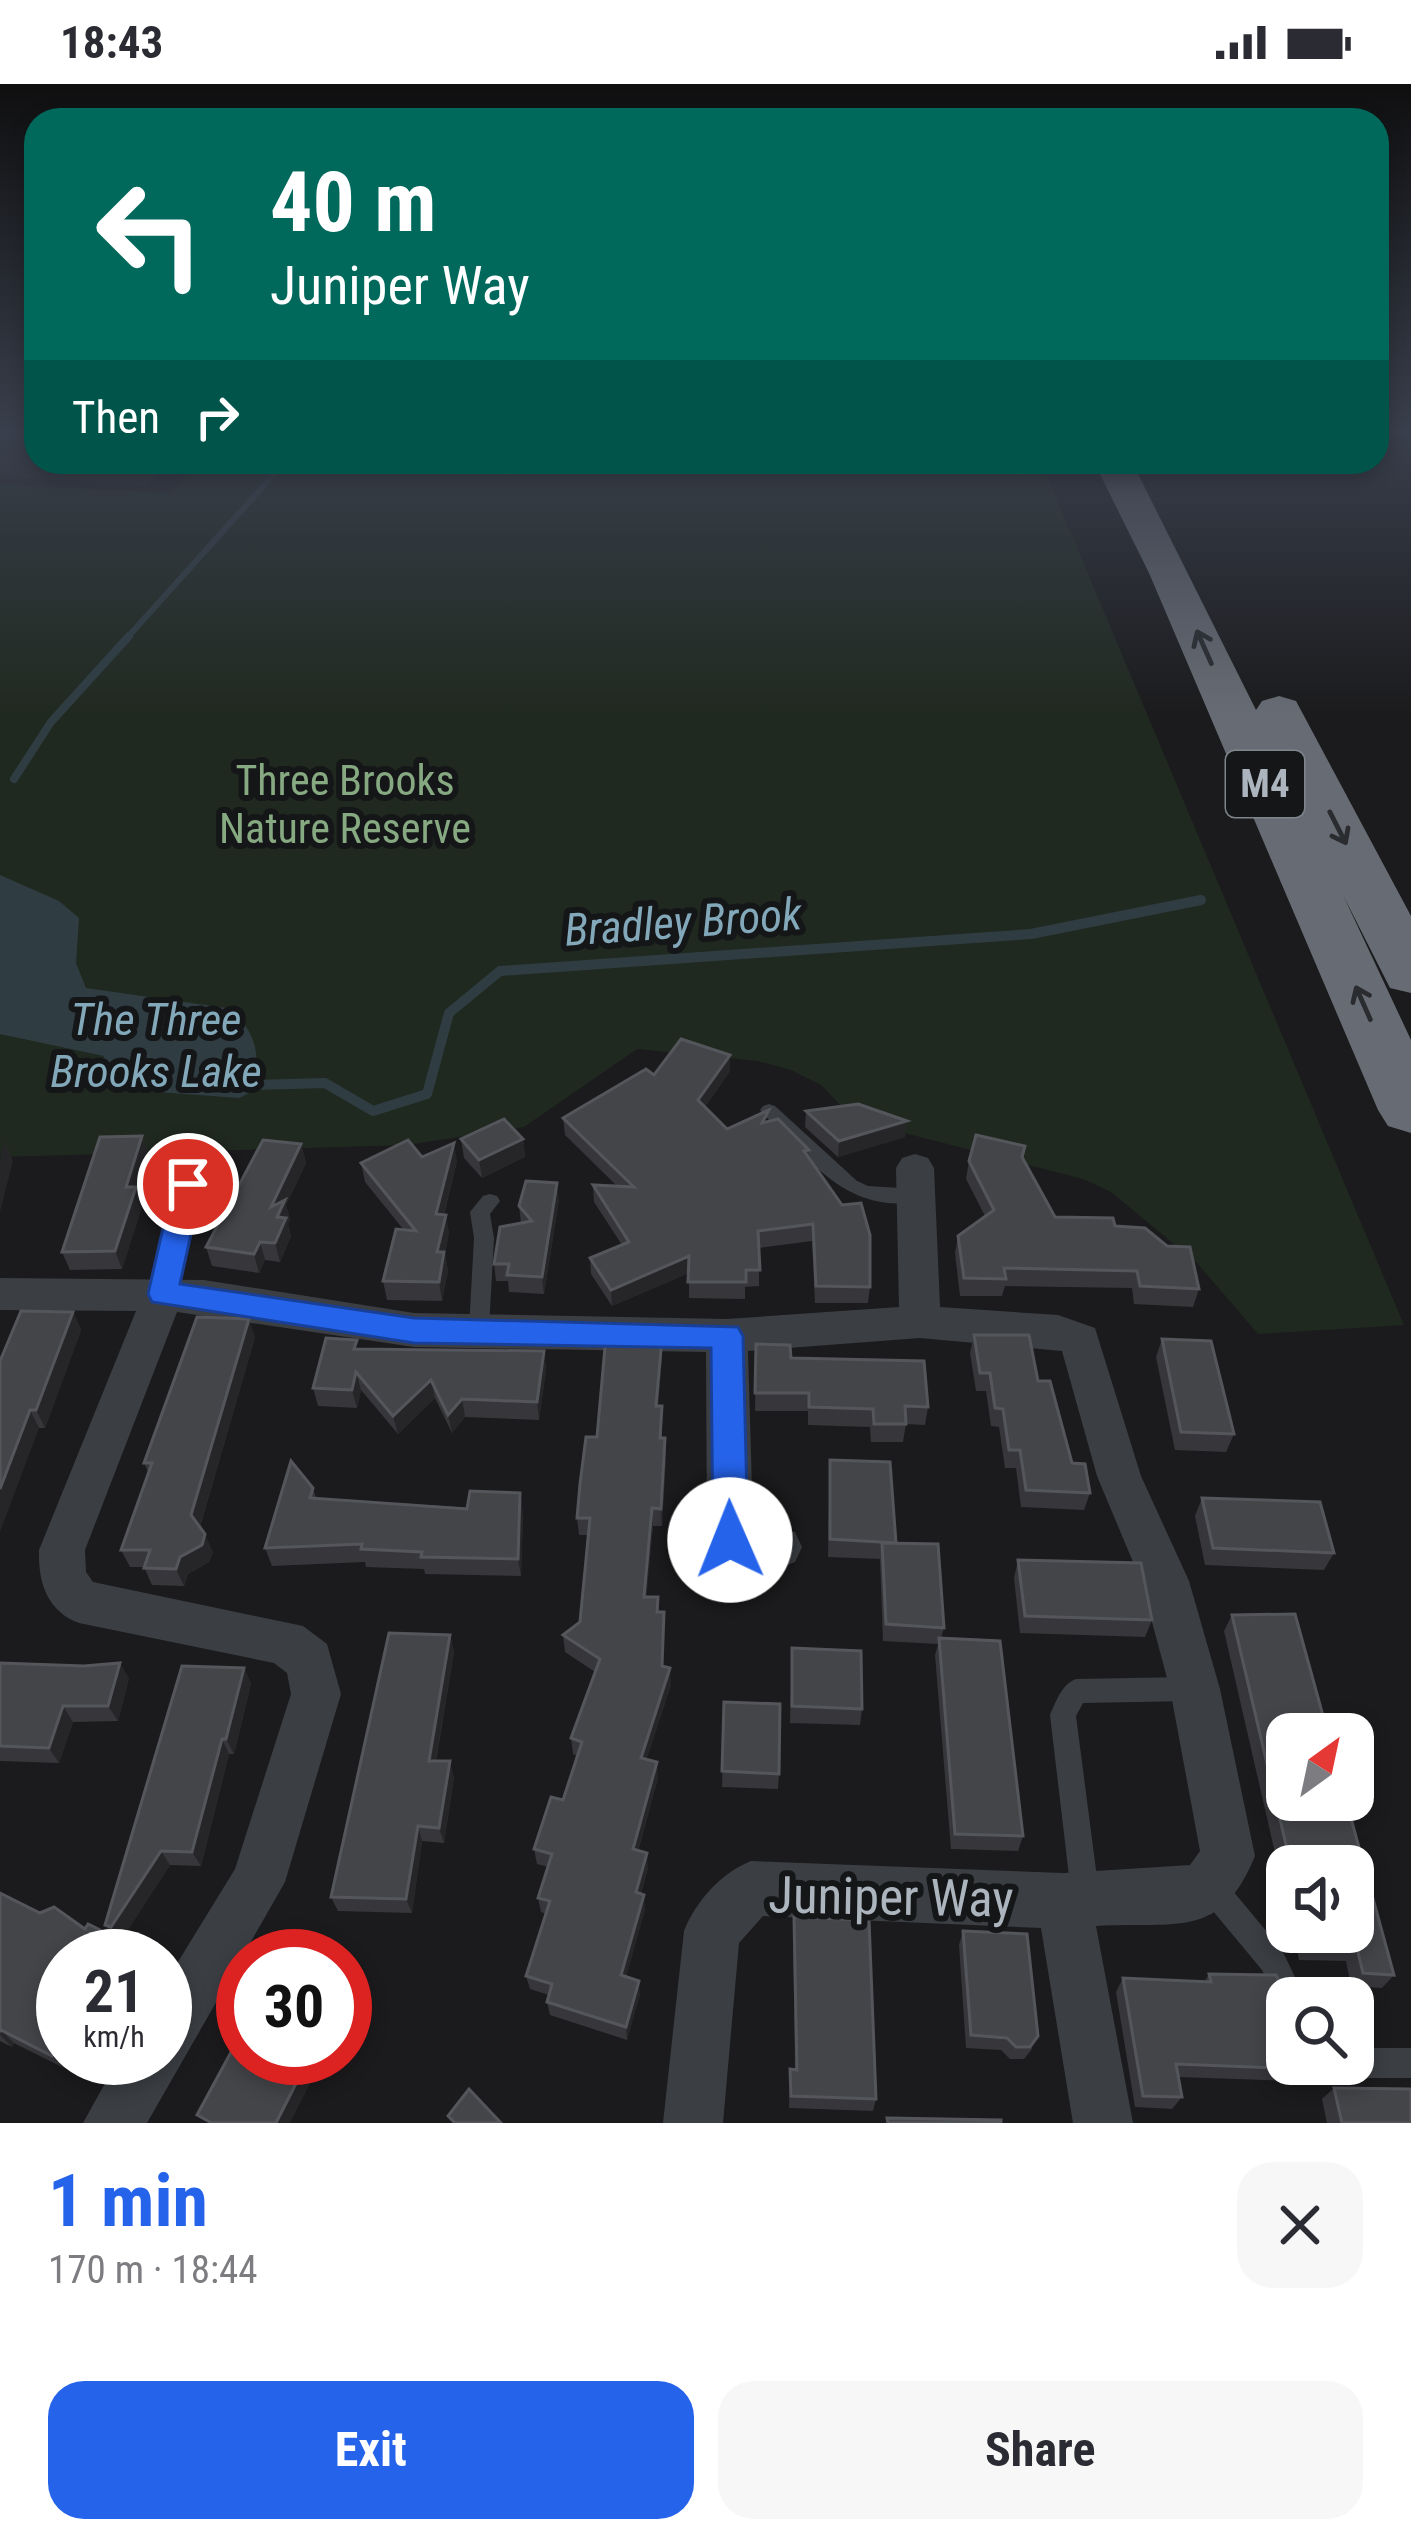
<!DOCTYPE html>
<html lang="en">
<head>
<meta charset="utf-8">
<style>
  :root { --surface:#fff; --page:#f7f7f7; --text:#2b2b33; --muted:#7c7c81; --accent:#2563eb }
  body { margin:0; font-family:"Roboto Condensed",sans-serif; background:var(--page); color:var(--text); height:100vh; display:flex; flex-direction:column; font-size:45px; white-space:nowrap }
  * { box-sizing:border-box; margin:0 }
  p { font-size:39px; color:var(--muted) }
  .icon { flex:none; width:66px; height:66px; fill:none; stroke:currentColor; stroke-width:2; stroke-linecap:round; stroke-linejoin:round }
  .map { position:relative; height:2039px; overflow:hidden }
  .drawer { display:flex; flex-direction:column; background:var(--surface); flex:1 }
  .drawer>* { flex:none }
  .guide { position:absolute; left:24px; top:24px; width:1365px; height:366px; border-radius:36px; box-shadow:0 6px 18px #0003; background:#00695c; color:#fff; overflow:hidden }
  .needle { width:78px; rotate:33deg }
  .fabs { position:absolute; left:1266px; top:1629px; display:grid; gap:24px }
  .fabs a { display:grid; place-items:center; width:108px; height:108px; border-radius:24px; background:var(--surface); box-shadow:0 6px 18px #0003; font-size:60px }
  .speed { position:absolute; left:36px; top:1845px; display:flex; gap:24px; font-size:60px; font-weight:700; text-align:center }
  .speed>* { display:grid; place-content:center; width:156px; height:156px; border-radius:50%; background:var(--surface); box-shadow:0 6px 18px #0003; line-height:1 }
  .speed small { font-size:30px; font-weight:400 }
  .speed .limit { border:18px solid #d22; background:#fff; color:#111 }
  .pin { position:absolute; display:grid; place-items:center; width:102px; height:102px; color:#fff; margin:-51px; border:6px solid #fff; border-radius:50%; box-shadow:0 3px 12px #0007 }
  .me { position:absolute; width:132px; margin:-66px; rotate:359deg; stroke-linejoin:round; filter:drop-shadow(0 0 9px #0008) }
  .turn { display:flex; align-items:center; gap:42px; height:252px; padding:0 48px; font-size:54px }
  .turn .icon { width:156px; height:156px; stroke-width:2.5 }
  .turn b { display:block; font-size:84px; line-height:102px }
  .then { display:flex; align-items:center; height:114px; padding:0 48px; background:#0003; gap:24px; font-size:45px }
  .round { display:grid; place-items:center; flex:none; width:126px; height:126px; border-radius:36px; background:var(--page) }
  .headline { display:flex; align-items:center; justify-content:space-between; height:204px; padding:0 48px }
  h1 { font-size:72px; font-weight:700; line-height:90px; color:var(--accent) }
  .primary-button { display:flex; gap:24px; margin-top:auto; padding:24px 48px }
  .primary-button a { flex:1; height:138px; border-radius:36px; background:var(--accent); color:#fff; font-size:48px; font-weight:700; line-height:138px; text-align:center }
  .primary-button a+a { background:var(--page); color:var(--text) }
  .status { display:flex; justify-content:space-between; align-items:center; height:84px; padding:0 60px; background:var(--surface); direction:ltr }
  .status svg { height:33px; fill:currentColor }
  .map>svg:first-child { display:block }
</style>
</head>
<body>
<div class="status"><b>18:43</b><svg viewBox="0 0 49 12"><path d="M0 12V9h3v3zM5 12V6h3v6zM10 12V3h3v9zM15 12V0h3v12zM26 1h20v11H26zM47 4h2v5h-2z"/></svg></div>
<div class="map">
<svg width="1411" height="2039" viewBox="0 0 1411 2039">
  <rect width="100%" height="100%" fill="#1b1b1d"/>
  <path fill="#26272a" d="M0 347H36V378H168L147 401 0 393Z"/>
  <path fill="#202920" d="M197 378H1041L1404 1241 1258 1250 1197 1179 1111 1108 1083 1095 897 1047 848 1029 821 1001 791 986 758 977 637 965 524 1043 406 1061 0 1073V400L170 409Z"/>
  <path fill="#2f3d43" d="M0 791 59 817 79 834 76 879 86 904 233 925C257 953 262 973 251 1008L239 1014 104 1004 98 995 104 972 0 950Z"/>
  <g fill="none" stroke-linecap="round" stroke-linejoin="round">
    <path stroke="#2f3d43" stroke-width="6" d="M126 555 285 378"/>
    <path stroke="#2f3d43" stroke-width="8" d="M14 695 51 638 129 552"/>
    <path stroke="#2f3d43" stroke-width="10" d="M253 1001 325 999 373 1027 427 1010 449 929 500 887 1031 850 1201 816"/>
    <g fill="#3b3e43" fill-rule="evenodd">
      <path d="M769 1020 775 1022 857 1097 868 1102 916 1105 923 1107 926 1112 923 1117C848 1132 811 1077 763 1030L760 1026 763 1022Z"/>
      <path d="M188 1093 195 1095 197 1100 190 1156 173 1210 170 1216 163 1218 156 1216 153 1210 170 1156 179 1100 181 1095Z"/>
      <path d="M490 1110 497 1112 500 1117 490 1130 494 1154 489 1245 486 1251 479 1253 472 1251 469 1245 474 1154 470 1128 483 1112Z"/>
      <path d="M1190 1593 1199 1596 1203 1605 1199 1614 1190 1617 1083 1619 1076 1632 1099 1809 1095 1819 1085 1823 1075 1819 1071 1809 1050 1631C1056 1617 1062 1600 1076 1595Z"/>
      <path d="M1213 1791 1223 1795 1282 1866 1305 1914H1287V1927L1281 1924 1262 1886 1203 1815 1199 1805 1203 1795Z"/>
      <path d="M1353 1964H1411V1994H1353L1343 1989 1339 1980H1353Z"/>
    </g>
    <path fill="#3b3e43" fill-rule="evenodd" d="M915 1070 928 1074 934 1084 940 1223 1058 1231 1095 1244 1141 1392 1189 1497 1220 1605 1255 1772C1220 1857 1177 1837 1096 1842L1133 2039H1073L1041 1844 763 1832 739 1859 723 2039H663L684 1847C696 1817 721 1789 751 1777L1064 1789 1190 1781 1200 1767 1170 1605 1141 1497 1097 1392 1062 1267 920 1254 748 1267 753 1438 795 1448 802 1463 795 1478 779 1484 714 1471 707 1456 706 1268 414 1263 177 1228 85 1466 86 1488 93 1498 303 1542 327 1560 341 1610 285 1798 147 2039H83L119 1974H165V1899L235 1785 291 1610 287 1589 274 1579 79 1539C47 1527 38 1498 39 1466L136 1227 0 1226V1194L204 1196 414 1229 727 1235 899 1223 896 1084 902 1074Z"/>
    <path fill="#676c74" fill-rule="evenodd" d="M1094 378H1132L1256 626 1262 617 1279 612 1296 617 1411 832V909L1390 904 1343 811 1411 956V1049L1388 1042 1378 1026 1149 489Z"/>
  </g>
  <g fill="#37373b">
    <path d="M730 987 705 1023 727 1045 769 1037 809 1066V1074L870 1203 868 1219H815L812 1157 759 1164V1202L745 1203V1215L689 1214V1189L612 1222 591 1190 590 1174 622 1161 594 1118 593 1101 617 1102 565 1051 563 1034 654 991Z"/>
    <path d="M806 1027 905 1053 838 1073 805 1043Z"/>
    <path d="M142 1052 149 1071 137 1108 142 1122 122 1185 70 1186 62 1168Z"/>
    <path d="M461 1055H523L525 1073 482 1094 464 1074Z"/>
    <path d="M301 1060 306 1079 286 1121 290 1135 288 1140 291 1152 280 1178 265 1176 259 1189 212 1182 206 1163Z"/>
    <path d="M422 1073 457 1077 444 1131 449 1149 445 1169 448 1187 442 1217 387 1216 383 1197 403 1145 365 1098 361 1079Z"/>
    <path d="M1022 1073 1055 1133 1115 1142 1199 1205 1193 1223 1134 1220 1132 1204 1005 1202 1002 1212H960L955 1169 958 1152 985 1132 966 1095 969 1077Z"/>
    <path d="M559 1116 544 1210 509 1208 508 1197H496L494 1180 521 1139 519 1122Z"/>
    <path d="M73 1228 81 1246 45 1344H39L0 1277Z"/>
    <path d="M974 1251 1038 1297 1072 1379 1090 1409 1084 1426 1021 1423 1016 1384H1005L999 1343 991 1342 986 1307H976L970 1269Z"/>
    <path d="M255 1253 200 1443 213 1468 209 1478 188 1490 184 1502 152 1501 144 1483H130L121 1466 149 1390 144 1379Z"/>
    <path d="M1162 1255 1234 1350 1226 1368 1175 1366 1156 1273Z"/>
    <path d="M756 1260 928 1323 925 1341 906 1340 903 1358H871L870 1343 808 1341V1327H755Z"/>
    <path d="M359 1265 544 1267 546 1286 539 1336 465 1333 452 1349 435 1314 398 1350 361 1306 357 1324 318 1322 313 1304Z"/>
    <path d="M662 1272 658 1322 662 1340V1354H665L666 1372 662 1442H653L646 1513H658L659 1528H664L663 1582 671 1601 646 1676 658 1694 638 1767 648 1784 641 1809 645 1825 626 1893 640 1910 627 1956 550 1931 547 1918 549 1911 530 1905 526 1892 546 1830 541 1828 538 1814 548 1783 537 1780 534 1765 563 1716 577 1672 573 1670 571 1654 595 1588 565 1568 563 1551 580 1538 588 1451H579L577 1434Z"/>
    <path d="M830 1376 896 1459 944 1544 941 1554 1023 1752 1018 1767 951 1765 935 1571 938 1560 883 1557 880 1475 828 1473Z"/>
    <path d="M313 1404 316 1414 523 1427 521 1492 425 1490 424 1485 366 1483 365 1478 272 1482 265 1464Z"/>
    <path d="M1202 1414 1334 1469 1324 1486 1205 1481 1195 1432Z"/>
    <path d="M1018 1476 1152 1536 1145 1553 1020 1549 1014 1494Z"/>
    <path d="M1295 1530 1328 1650H1287V1716H1346L1394 1891 1382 1904 1351 1902 1346 1877 1299 1876 1293 1848H1353V1782H1287V1821L1224 1547 1232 1531Z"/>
    <path d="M450 1551 454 1568 436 1677 454 1693 444 1759 422 1757 412 1829 338 1827 331 1813Z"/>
    <path d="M792 1564 862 1625 860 1641 790 1639Z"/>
    <path d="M0 1579 129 1594 118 1637 73 1638 59 1679 0 1677Z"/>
    <path d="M244 1584 251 1600 234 1670H229L201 1782 170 1781 121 1856 63 1872V1974H70L64 1984 14 1959 12 1963 0 1957V1809L40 1829 114 1853 105 1841Z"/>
    <path d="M724 1618 779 1690 778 1705 722 1703Z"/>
    <path d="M794 1833 876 2015 873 2027 789 2024 790 1985 795 1986 793 1847Z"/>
    <path d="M963 1847 1032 1965 1024 1975H1010L1001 1966 966 1964 959 1861Z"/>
    <path d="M1209 1890 1304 1985 1293 1997 1178 1993 1182 2013 1172 2025 1135 2023 1116 1908 1123 1894 1204 1898Z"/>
    <path d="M1334 2004 1411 2039H1327L1322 2015Z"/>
  </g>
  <g fill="#262629">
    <path d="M730 971V987L698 1033V1016Z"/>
    <path d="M907 1037 905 1053 838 1073 839 1057Z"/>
    <path d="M142 1052 149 1071 137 1108 142 1122 122 1185 115 1167 126 1103Z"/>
    <path d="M523 1055 525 1073 482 1094 479 1076Z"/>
    <path d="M5 1058 13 1077 0 1128V1076Z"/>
    <path d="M454 1059 457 1077 439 1149 436 1130Z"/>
    <path d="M301 1060 306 1079 286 1121 290 1135 288 1140 291 1152 280 1178 275 1159 271 1123Z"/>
    <path d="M557 1099 559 1116 544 1210 542 1193Z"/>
    <path d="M446 1131 449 1149 445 1169 448 1187 442 1217 439 1198 437 1168Z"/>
    <path d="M260 1158 265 1176 259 1189 254 1170Z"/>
    <path d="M689 1172V1189L612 1222 611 1206Z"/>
    <path d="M73 1228 81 1246 45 1344 36 1326Z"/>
    <path d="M249 1235 255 1253 198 1449 191 1431Z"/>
    <path d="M662 1254V1272L657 1340 656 1322Z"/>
    <path d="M544 1267 546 1286 539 1336 537 1318Z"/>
    <path d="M356 1288 361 1306 357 1324 352 1306Z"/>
    <path d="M431 1296 435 1314 398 1350 393 1332Z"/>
    <path d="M462 1315 465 1333 452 1349 448 1331Z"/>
    <path d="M30 1326 39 1344 0 1448V1405Z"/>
    <path d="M665 1354 666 1372 662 1442 661 1425Z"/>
    <path d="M520 1409 523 1427 521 1492 518 1475Z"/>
    <path d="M652 1424 653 1442 645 1530 644 1513Z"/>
    <path d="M205 1450 213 1468 209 1478 188 1490 184 1502 176 1485 180 1473Z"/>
    <path d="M450 1551 454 1568 433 1692 429 1677Z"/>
    <path d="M120 1579 129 1594 118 1637 108 1622Z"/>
    <path d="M244 1584 251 1600 234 1670 226 1655Z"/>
    <path d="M670 1584 671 1601 642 1690 641 1674Z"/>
    <path d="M63 1622 73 1638 59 1679 49 1664Z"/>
    <path d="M222 1655 229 1670 201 1782 192 1768Z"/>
    <path d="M450 1677 454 1693 444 1759 439 1744Z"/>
    <path d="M657 1678 658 1694 634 1780 633 1765Z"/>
    <path d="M418 1742 422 1757 412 1829 406 1815Z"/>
    <path d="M161 1767 170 1781 121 1857 111 1843Z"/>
    <path d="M647 1769 648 1784 637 1822 636 1808Z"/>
    <path d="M644 1811 645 1825 623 1905 621 1891Z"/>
    <path d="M352 1890 359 1903 345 1930V1904Z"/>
    <path d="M639 1897 640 1910 627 1956 626 1943Z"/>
    <path d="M1 1946 14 1959 12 1963 0 1951Z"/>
    <path d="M60 1958 63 1961V1974H70L64 1984 52 1972Z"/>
    <path d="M309 1974H323L290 2039H276Z"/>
  </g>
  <g fill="#434549" stroke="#54565b" stroke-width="3">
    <path d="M681 955 730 971 698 1016 727 1045 769 1026 762 1039 778 1035 809 1066 804 1067 842 1121 861 1119 870 1151V1203L816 1202 813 1140 758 1147 760 1186H746V1198H688L689 1172 611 1206 590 1174 629 1158 593 1101 634 1103 563 1034 646 985 654 991Z"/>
    <path d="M858 1020 907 1037 839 1057 806 1027Z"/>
    <path d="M504 1035 523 1055 479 1076 461 1055Z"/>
    <path d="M976 1051 1025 1062 1022 1073 1055 1133 1113 1134 1115 1142 1145 1144 1167 1162 1190 1163 1199 1205 1140 1202 1137 1187 1004 1184 1006 1195 964 1194 958 1152 994 1126 969 1077Z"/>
    <path d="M142 1052 126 1103H136L115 1167 62 1168 100 1053Z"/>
    <path d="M263 1056 301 1060 271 1123 285 1116 277 1133 286 1134 275 1159 260 1158 254 1170 206 1163Z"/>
    <path d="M408 1056 422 1073 454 1059 436 1130 446 1131 437 1168H444L439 1198 383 1197 396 1145 416 1147 361 1079Z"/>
    <path d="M526 1097 557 1099 542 1193 507 1191 509 1180H494L500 1143 532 1137 519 1122Z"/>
    <path d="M21 1227 73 1228 36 1326H30L0 1405V1277Z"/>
    <path d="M197 1233 249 1235 191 1431 205 1450 202 1461 180 1473 176 1485 144 1484 150 1466H121L152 1379H144Z"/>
    <path d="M974 1251H1029L1038 1297H1050L1072 1379 1085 1380 1090 1409 1026 1406 1020 1366H1009L1003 1325 995 1324 990 1289H980Z"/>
    <path d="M606 1252 662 1254 656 1322H662L660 1354H665L661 1425 652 1424 644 1513H658L657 1528H664L662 1582 670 1584 641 1674 657 1678 633 1765 647 1769 636 1808 644 1811 621 1891 639 1897 626 1943 547 1918 552 1900 526 1892 550 1817 538 1814 552 1770 534 1765 551 1713 563 1716 582 1658 571 1654 600 1575 563 1551 580 1538 590 1434H577L580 1400 586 1353H597Z"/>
    <path d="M326 1254 357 1256 354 1265 544 1267 537 1318 462 1315 448 1331 431 1296 393 1332 356 1288 352 1306 313 1304Z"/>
    <path d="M1162 1255 1211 1257 1234 1350 1181 1348Z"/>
    <path d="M756 1260 790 1261 791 1274 924 1277 928 1323 905 1322 906 1340H874L873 1325 809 1323V1309H755Z"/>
    <path d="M830 1376 890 1378 896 1459 830 1455Z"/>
    <path d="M291 1377 313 1404 310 1414 467 1425 470 1407 520 1409 518 1475 421 1473 422 1468 361 1465 362 1460 265 1464Z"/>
    <path d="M1202 1414 1320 1418 1334 1469 1213 1464Z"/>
    <path d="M882 1459 938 1460 944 1544 886 1540Z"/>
    <path d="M1018 1476 1141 1479 1152 1536 1025 1532Z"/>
    <path d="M1295 1530 1328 1650H1287V1716H1346L1394 1891 1363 1889 1357 1864 1310 1862 1306 1848H1353V1782H1291L1232 1531Z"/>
    <path d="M389 1549 450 1551 429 1677H450L439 1744 418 1742 406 1815 331 1813Z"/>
    <path d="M939 1554 1000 1557 1023 1752 955 1750Z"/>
    <path d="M792 1564 861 1567 862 1625 792 1622Z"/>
    <path d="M0 1579 84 1582 120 1579 108 1622H63L49 1664 0 1662Z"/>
    <path d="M182 1582 244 1584 226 1655H222L192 1768 161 1767 111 1843 105 1841Z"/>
    <path d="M724 1618 780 1620 779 1690 722 1687Z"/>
    <path d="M0 1809 40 1829 54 1823 85 1845 88 1840 142 1867 139 1872H63V1959L60 1958 52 1972 1 1946 0 1948Z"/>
    <path d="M794 1833 869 1836 876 2015 791 2012 790 1985 797 1986Z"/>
    <path d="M963 1847 1027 1850 1038 1952 1030 1963H1016L1007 1954 971 1951Z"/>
    <path d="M289 1861 314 1872H283Z"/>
    <path d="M345 1887 352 1890 345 1904Z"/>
    <path d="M1209 1890 1276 1891 1288 1914 1287 1980H1303L1304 1985 1176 1980 1182 2013 1143 2012 1123 1894 1211 1898Z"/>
    <path d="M243 1946V1974H309L276 2039H212L197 2031Z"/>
    <path d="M1334 2004 1411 2005V2039H1342Z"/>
    <path d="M469 2005 501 2039H455L448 2032Z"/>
    <path d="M887 2034 1001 2036V2039H888Z"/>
  </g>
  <defs><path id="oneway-shaft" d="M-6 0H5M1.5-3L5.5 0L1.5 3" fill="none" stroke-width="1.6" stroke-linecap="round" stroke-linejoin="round" transform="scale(3)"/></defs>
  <g stroke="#2a2c2f">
    <use href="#oneway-shaft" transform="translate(1204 563) rotate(-114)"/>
    <use href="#oneway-shaft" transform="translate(1338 744) rotate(63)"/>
    <use href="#oneway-shaft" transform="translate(1363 919) rotate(-114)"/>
  </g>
  <linearGradient id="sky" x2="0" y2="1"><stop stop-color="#0f0f10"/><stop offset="0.55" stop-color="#393f4c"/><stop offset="1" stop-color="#393f4c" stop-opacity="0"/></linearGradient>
  <rect width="1411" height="632" fill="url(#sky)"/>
  <path fill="#2563eb" stroke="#184099" stroke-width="3" d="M188 1090 202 1100 180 1200 414 1234 738 1243 743 1252 748 1456 743 1467 730 1471 718 1467 713 1456 711 1264 414 1259 152 1218 148 1210 173 1100Z"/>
  <g text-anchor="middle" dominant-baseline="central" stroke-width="12" stroke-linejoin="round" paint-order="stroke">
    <rect fill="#151618" stroke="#7f858c" stroke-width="3" x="1226" y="667" width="78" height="66" rx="9"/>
    <g font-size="39" font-weight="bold" fill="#acb4bd">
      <text x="1265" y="700">M4</text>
    </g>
    <g font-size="42" fill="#86a982" stroke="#151618">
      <text x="345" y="696">Three Brooks<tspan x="345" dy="48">Nature Reserve</tspan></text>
    </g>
    <g font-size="45" font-style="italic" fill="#82a8ba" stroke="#151618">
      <text transform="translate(683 838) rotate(-4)">Bradley Brook</text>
      <text x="156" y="935">The Three<tspan x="156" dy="52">Brooks Lake</tspan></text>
    </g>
    <g font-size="51" fill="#acb4bd" stroke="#151618">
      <text transform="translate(891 1813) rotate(1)">Juniper Way</text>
    </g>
  </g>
</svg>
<div class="fabs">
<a><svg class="needle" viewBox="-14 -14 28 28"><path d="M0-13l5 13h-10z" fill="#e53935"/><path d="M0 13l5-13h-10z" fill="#7c7c81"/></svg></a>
<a><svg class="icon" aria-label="sound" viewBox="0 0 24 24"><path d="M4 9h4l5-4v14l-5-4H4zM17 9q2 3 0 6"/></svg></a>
<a><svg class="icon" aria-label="search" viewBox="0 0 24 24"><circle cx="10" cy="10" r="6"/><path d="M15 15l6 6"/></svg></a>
</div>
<div class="speed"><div>21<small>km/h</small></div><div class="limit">30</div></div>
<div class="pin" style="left:188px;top:1100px;background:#d93025"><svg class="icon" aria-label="arrive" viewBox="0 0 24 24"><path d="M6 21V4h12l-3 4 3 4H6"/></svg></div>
<svg class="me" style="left:730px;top:1456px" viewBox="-20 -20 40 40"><circle r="19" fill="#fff"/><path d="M0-13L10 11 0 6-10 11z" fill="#2563eb"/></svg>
<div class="guide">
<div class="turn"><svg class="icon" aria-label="left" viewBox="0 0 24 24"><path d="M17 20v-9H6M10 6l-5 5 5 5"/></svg><div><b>40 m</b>Juniper Way</div></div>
<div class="then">Then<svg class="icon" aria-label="right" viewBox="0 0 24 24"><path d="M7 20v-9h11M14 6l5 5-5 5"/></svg></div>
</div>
</div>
<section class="drawer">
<div class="headline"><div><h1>1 min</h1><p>170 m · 18:44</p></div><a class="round"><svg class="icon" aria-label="close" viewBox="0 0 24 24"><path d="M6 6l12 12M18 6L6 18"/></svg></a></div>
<div class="primary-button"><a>Exit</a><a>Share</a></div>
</section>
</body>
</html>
